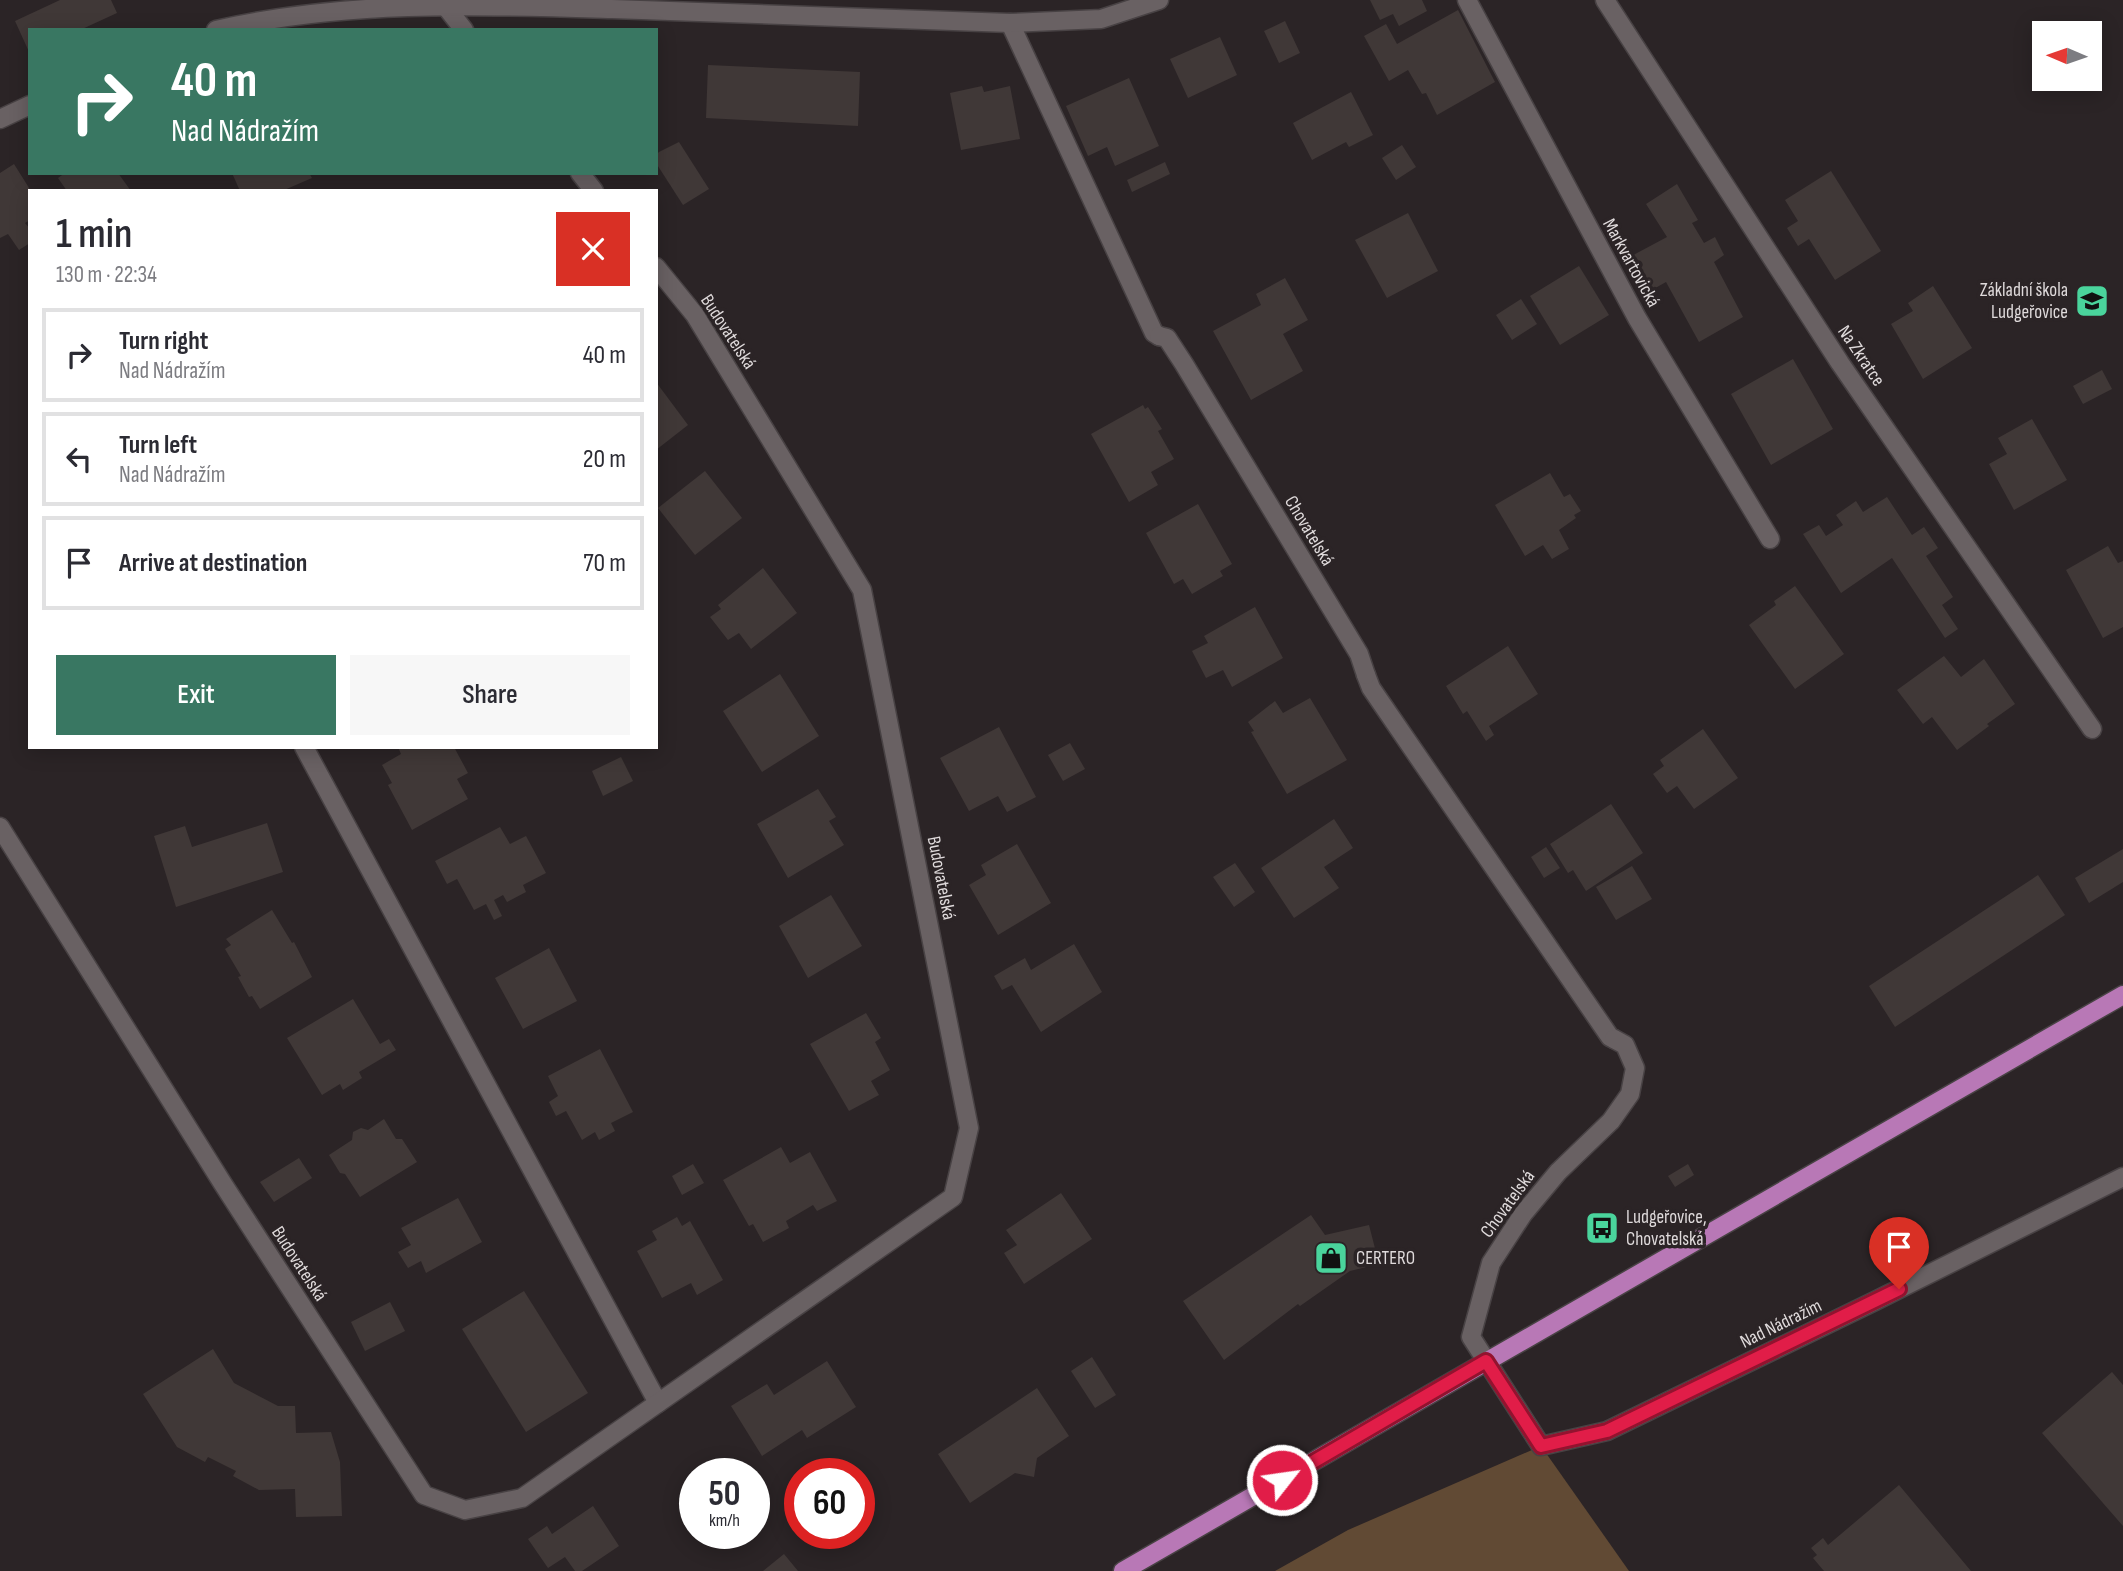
<!DOCTYPE html>
<html lang="en">
<head>
<meta charset="utf-8">
<style>
  :root { --surface:#fff; --page:#f7f7f7; --text:#2b2b33; --muted:#7c7c81; --line:#e1e1e2; --accent:#397762 }
  body { margin:0; font-family:"Sofia Sans Condensed",sans-serif; background:var(--page); color:var(--text); height:100vh; display:flex; flex-direction:column; font-size:26px; white-space:nowrap }
  * { box-sizing:border-box; margin:0 }
  p { font-size:23px; color:var(--muted) }
  .icon { flex:none; width:38px; height:38px; fill:none; stroke:currentColor; stroke-width:2; stroke-linecap:round; stroke-linejoin:round }
  .map { position:relative; flex:1; overflow:hidden }
  .sheet { position:absolute; left:28px; top:189px; width:630px; height:560px; display:flex; flex-direction:column; background:var(--surface); border-radius:0px; box-shadow:0 4px 18px #0003 }
  .sheet>* { flex:none }
  .banner { position:absolute; left:28px; top:28px; width:630px; height:147px; border-radius:0px; box-shadow:0 4px 18px #0003; background:#397762; color:#fff; overflow:hidden }
  .needle { width:46px; rotate:272deg }
  .buttons { position:absolute; left:2032px; top:21px; display:grid; gap:14px }
  .buttons a { display:grid; place-items:center; width:70px; height:70px; border-radius:0px; background:var(--surface); box-shadow:0 4px 18px #0003; font-size:35px }
  .speed { position:absolute; left:679px; top:1458px; display:flex; gap:14px; font-size:35px; font-weight:700; text-align:center }
  .speed>* { display:grid; place-content:center; width:91px; height:91px; border-radius:50%; background:var(--surface); box-shadow:0 4px 18px #0003; line-height:1 }
  .speed small { font-size:18px; font-weight:400 }
  .speed .limit { border:10px solid #d22; background:#fff; color:#111 }
  .pin { position:absolute; display:grid; place-items:center; width:60px; height:60px; color:#fff; margin:-72px -30px; border-radius:50% 50% 50% 0; rotate:-45deg; box-shadow:0 0 7px #0007 }
  .pin .icon { rotate:45deg }
  .me { position:absolute; width:77px; margin:-38px; rotate:60deg; stroke-linejoin:round; filter:drop-shadow(0 0 5px #0008) }
  .turn { display:flex; align-items:center; gap:24px; height:147px; padding:0 28px; font-size:32px }
  .turn .icon { width:91px; height:91px; stroke-width:2.5 }
  .turn b { display:block; font-size:49px; line-height:60px }
  .round { display:grid; place-items:center; flex:none; width:74px; height:74px; border-radius:0px; background:var(--page) }
  .headline { display:flex; align-items:center; justify-content:space-between; height:119px; padding:0 28px }
  h1 { font-size:42px; font-weight:600; line-height:52px }
  .action { display:flex; gap:14px; margin-top:auto; padding:14px 28px }
  .action a { flex:1; height:80px; border-radius:0px; background:var(--accent); color:#fff; font-size:28px; font-weight:600; line-height:80px; text-align:center }
  .action a+a { background:var(--page); color:var(--text) }
  ul { padding:0; list-style:none }
  li { display:flex; align-items:center; gap:21px; height:94px; margin:0 14px 10px; padding:0 14px; border:4px solid var(--line); border-radius:0px }
  li div { flex:1 }
  li b { display:block; font-size:26px }
  li em { font-style:normal }
  .map>svg:first-child { display:block }
</style>
</head>
<body>
<div class="map">
<svg width="2123" height="1571" viewBox="0 0 2123 1571">
  <rect width="100%" height="100%" fill="#2b2426"/>
  <path fill="#614a34" d="M1541 1446 1629 1571H1275L1348 1530Z"/>
  <g fill="#403837">
    <path d="M60 0H111L117 13 80 30H30V54L15 21Z"/>
    <path d="M1370 0H1422L1427 11 1399 26 1393 14 1380 20Z"/>
    <path d="M1458 10 1495 82 1437 115 1426 93 1422 94 1408 70 1389 81 1364 36 1386 24 1397 44Z"/>
    <path d="M1285 21 1300 53 1279 63 1264 31Z"/>
    <path d="M1220 37 1237 75 1188 98 1170 59Z"/>
    <path d="M708 65 860 72 858 126 706 118Z"/>
    <path d="M1129 78 1159 146 1115 166 1107 147 1088 156 1066 106Z"/>
    <path d="M982 86 984 92 1010 86 1020 139 961 150 950 93Z"/>
    <path d="M1351 92 1373 135 1349 147 1346 142 1312 160 1293 123Z"/>
    <path d="M679 142 709 189 683 205 656 163V155L659 152Z"/>
    <path d="M1402 145 1416 167 1396 180 1382 158Z"/>
    <path d="M1165 162 1170 174 1132 192 1127 180Z"/>
    <path d="M14 164 31 191 30 220 25 223 30 229V243L19 250 8 234 0 238V173Z"/>
    <path d="M1831 171 1881 251 1835 280 1809 239 1798 246 1787 228 1798 221 1785 200Z"/>
    <path d="M65 173H118L131 191H67L58 178Z"/>
    <path d="M232 173H309L312 178 282 191H240Z"/>
    <path d="M1677 184 1698 220 1692 223 1704 243 1715 237 1724 255 1714 262 1743 317 1699 342 1666 282 1643 295 1624 260 1667 237 1646 204Z"/>
    <path d="M1408 213 1438 271 1387 298 1355 240Z"/>
    <path d="M1579 266 1609 315 1560 345 1530 296Z"/>
    <path d="M1285 278 1308 320 1283 334 1303 371 1251 400 1213 331 1261 305 1256 294Z"/>
    <path d="M1933 286 1972 348 1923 379 1891 324 1913 311 1908 303Z"/>
    <path d="M1521 299 1537 324 1512 340 1496 315Z"/>
    <path d="M1793 359 1833 429 1771 465 1731 394Z"/>
    <path d="M2102 370 2112 389 2083 404 2073 386Z"/>
    <path d="M656 382 688 425 656 450Z"/>
    <path d="M1143 405 1145 409 1148 407 1162 429 1158 431 1174 459 1151 472 1158 485 1129 502 1091 434Z"/>
    <path d="M2032 419 2067 480 2014 510 1989 464 2007 454 1998 438Z"/>
    <path d="M705 471 742 518 695 555 658 508Z"/>
    <path d="M1550 473 1564 497 1570 494 1581 511 1574 515 1576 518 1559 530 1569 549 1552 559 1543 545 1525 556 1495 505Z"/>
    <path d="M1887 497 1912 535 1924 527 1938 548 1926 556 1953 597 1942 605 1958 629 1945 638 1892 558 1841 593 1803 534 1819 525 1826 536 1843 525 1836 515 1856 501 1863 512Z"/>
    <path d="M1198 504 1232 564 1220 571 1223 576 1192 594 1183 579 1174 584 1146 533Z"/>
    <path d="M2108 546 2118 563 2123 561V627L2103 638 2066 570Z"/>
    <path d="M763 568 797 613 751 649 739 633 728 640 710 617 721 609 718 605Z"/>
    <path d="M1795 586 1844 654 1795 689 1749 625 1776 605 1774 601Z"/>
    <path d="M1255 607 1283 658 1232 687 1223 670 1206 678 1192 651 1208 643 1204 636Z"/>
    <path d="M1508 646 1538 694 1489 726 1494 735 1486 741 1467 711 1463 714 1446 686Z"/>
    <path d="M1944 656 1961 677 1984 659 2015 704 1987 724 1989 726 1957 750 1932 717 1923 724 1897 690Z"/>
    <path d="M780 674 819 736 762 772 723 711Z"/>
    <path d="M1310 698 1347 760 1287 794 1251 732 1254 731 1248 722 1275 701 1283 713Z"/>
    <path d="M999 727 1036 797 1007 812 998 796 969 811 940 758Z"/>
    <path d="M1703 729 1738 778 1694 809 1677 786 1667 793 1653 774 1664 766 1660 760Z"/>
    <path d="M1070 743 1085 769 1063 781 1048 755Z"/>
    <path d="M398 747H454L468 773 457 779 468 799 412 830 388 785 392 783 382 765 401 754Z"/>
    <path d="M621 757 633 781 603 796 592 771Z"/>
    <path d="M818 789 836 817 829 821 844 845 788 878 757 824Z"/>
    <path d="M1611 804 1643 853 1586 891 1573 870 1568 873 1550 844Z"/>
    <path d="M1334 819 1353 848 1324 867 1339 888 1294 918 1261 868Z"/>
    <path d="M267 823 283 872 176 907 154 836 185 826 192 847Z"/>
    <path d="M500 827 510 844 526 836 546 873 523 885 526 892 507 902 503 895 494 900 502 916 494 920 486 904 474 910 457 879 447 884 435 861Z"/>
    <path d="M1017 844 1051 903 998 935 969 885 986 875 981 865Z"/>
    <path d="M1546 847 1560 868 1544 878 1531 857Z"/>
    <path d="M2123 849V882L2089 903 2075 878Z"/>
    <path d="M1235 863 1255 892 1234 907 1213 877Z"/>
    <path d="M1632 866 1652 899 1616 920 1596 887Z"/>
    <path d="M2038 875 2065 915 1895 1027 1869 986Z"/>
    <path d="M831 895 862 946 808 978 779 926Z"/>
    <path d="M272 910 292 943 294 942 312 977 260 1009 252 996 249 997 238 977 241 976 225 949 231 945 226 939Z"/>
    <path d="M1074 944 1102 992 1041 1032 1012 985 1002 990 994 976 1025 958 1031 970Z"/>
    <path d="M549 948 577 1001 523 1029 495 978Z"/>
    <path d="M353 999 380 1044 389 1039 396 1050 359 1072 362 1078 343 1090 340 1084 322 1095 287 1038Z"/>
    <path d="M866 1013 881 1038 875 1042 890 1070 871 1081 879 1095 849 1111 810 1044Z"/>
    <path d="M600 1049 633 1112 611 1123 615 1131 599 1140 595 1132 582 1140 566 1111 556 1116 549 1102 558 1096 548 1076Z"/>
    <path d="M384 1119 396 1139H402L417 1162 360 1197 345 1174 340 1173 329 1155 352 1140 353 1132 361 1128 368 1130Z"/>
    <path d="M781 1147 790 1163 810 1152 837 1201 817 1211 813 1205 786 1221 789 1228 763 1242 753 1224 749 1226 723 1180Z"/>
    <path d="M299 1158 312 1178 274 1202 260 1182Z"/>
    <path d="M693 1164 704 1183 682 1195 672 1176Z"/>
    <path d="M1688 1164 1694 1175 1675 1187 1668 1176Z"/>
    <path d="M1061 1193 1092 1239 1024 1284 1004 1253 1017 1245 1006 1230Z"/>
    <path d="M458 1198 482 1242 426 1273 421 1261 408 1268 398 1252 411 1245 401 1228Z"/>
    <path d="M1311 1215 1325 1235 1369 1225 1379 1264 1350 1271 1300 1306 1298 1304 1224 1360 1183 1301Z"/>
    <path d="M677 1217 682 1226 690 1221 723 1280 697 1295 691 1283 662 1298 637 1251 657 1240 652 1231Z"/>
    <path d="M524 1291 588 1393 526 1432 462 1329Z"/>
    <path d="M390 1302 405 1331 365 1351 351 1322Z"/>
    <path d="M213 1349 234 1383 278 1406H295L296 1433 331 1432 340 1462 342 1516 296 1517 295 1489 259 1490 233 1476 236 1471 208 1457 205 1462 177 1447 143 1394Z"/>
    <path d="M1092 1357 1116 1395 1095 1408 1071 1371Z"/>
    <path d="M827 1361 856 1407 807 1438 802 1430 762 1456 731 1406 767 1384 774 1395Z"/>
    <path d="M2112 1372 2123 1385V1526L2042 1433Z"/>
    <path d="M1037 1388 1069 1436 1037 1458 1034 1477 1015 1473 970 1503 938 1454Z"/>
    <path d="M1899 1485 1971 1571H1824L1813 1558 1817 1555 1811 1548 1823 1538 1828 1545Z"/>
    <path d="M593 1506 619 1546 582 1571H575L565 1557 548 1568 528 1539 547 1526 552 1534Z"/>
    <path d="M784 1554 798 1571H763Z"/>
  </g>
  <g fill="none" stroke-linecap="round" stroke-linejoin="round">
    <defs>
      <g id="lane">
        <path d="M1467 0 1637 318 1770 539"/>
        <path d="M1010 23 1154 333 1159 336"/>
        <path d="M1366 675 1371 688 1610 1037 1614 1039"/>
      </g>
      <g id="street">
        <path d="M1605 0 1840 363 2092 729"/>
        <path d="M443 3 464 30"/>
        <path d="M580 173 594 191"/>
        <path d="M1159 336 1167 338 1184 364 1359 654 1366 675"/>
        <path d="M304 747 658 1403"/>
        <path d="M0 827 223 1184 424 1495 465 1510 522 1498 953 1197 969 1128 862 590 695 315 656 267"/>
        <path d="M1614 1039 1625 1045 1635 1068 1630 1094 1611 1121 1558 1172 1523 1214 1491 1263 1471 1337 1541 1446 1607 1431 1875 1301 2123 1177"/>
      </g>
      <g id="secondary">
        <path d="M216 30C346 0 480 5 612 9 745 14 877 18 1010 23L1101 19 1159 0"/>
        <path d="M0 119 30 105"/>
      </g>
      <path id="primary" d="M1123 1571 2123 995"/>
    </defs>
    <use href="#lane" stroke="#484244" stroke-width="21"/>
    <use href="#street" stroke="#484244" stroke-width="21"/>
    <use href="#secondary" stroke="#484244" stroke-width="21"/>
    <use href="#primary" stroke="#484244" stroke-width="21"/>
    <use href="#lane" stroke="#696163" stroke-width="18"/>
    <use href="#street" stroke="#696163" stroke-width="18"/>
    <use href="#secondary" stroke="#696163" stroke-width="18"/>
    <use href="#primary" stroke="#b878b6" stroke-width="18"/>
  </g>
  <g fill="none" stroke-linecap="round" stroke-linejoin="round">
    <defs>
      <path id="route" d="M1282 1480 1486 1361 1541 1446 1607 1431 1899 1289"/>
    </defs>
    <use href="#route" stroke="#92132f" stroke-width="18"/>
    <use href="#route" stroke="#e11d48" stroke-width="12"/>
  </g>
  <defs>
    <symbol id="school-square" viewBox="-11 -11 22 22"><rect x="-9" y="-9" width="18" height="18" rx="4" fill="#4ad49c" stroke="#2b2426"/><path d="M0-5L7-2L0 1L-7-2ZM-4 1L0 2.5L4 1V4Q0 6-4 4Z" fill="#111"/></symbol>
    <symbol id="bus-square" viewBox="-11 -11 22 22"><rect x="-9" y="-9" width="18" height="18" rx="4" fill="#4ad49c" stroke="#2b2426"/><path d="M-5-6H5V4H4V6H2V4H-2V6H-4V4H-5ZM-3.5-4V0h7V-4ZM-3.5 1.2v1.5H-2V1.2ZM2 1.2v1.5H3.5V1.2Z" fill="#111"/></symbol>
    <symbol id="shop-square" viewBox="-11 -11 22 22"><rect x="-9" y="-9" width="18" height="18" rx="4" fill="#4ad49c" stroke="#2b2426"/><path d="M-5-2.5h2.3a2.7 3.5 0 0 1 5.4 0H5L5.5 6h-11ZM-1.5-2.5h3a1.5 2.3 0 0 0-3 0Z" fill="#111"/></symbol>
  </defs>
  <g fill-rule="evenodd">
    <use href="#school-square" x="2073" y="282" width="38" height="38"/>
    <use href="#bus-square" x="1583" y="1209" width="38" height="38"/>
    <use href="#shop-square" x="1312" y="1239" width="38" height="38"/>
  </g>
  <g text-anchor="middle" dominant-baseline="central" stroke-width="7" stroke-linejoin="round" paint-order="stroke">
    <g font-size="19" fill="#dfdadb" stroke="#2b2426">
      <text transform="translate(1631 263) rotate(61)">Markvartovická</text>
      <text transform="translate(728 332) rotate(57)">Budovatelská</text>
      <text transform="translate(1861 356) rotate(56)">Na Zkratce</text>
      <text transform="translate(1309 531) rotate(59)">Chovatelská</text>
      <text transform="translate(941 878) rotate(79)">Budovatelská</text>
      <text transform="translate(1508 1204) rotate(-54)">Chovatelská</text>
      <text transform="translate(299 1264) rotate(57)">Budovatelská</text>
      <text transform="translate(1781 1324) rotate(-26)">Nad Nádražím</text>
    </g>
    <g font-size="19" fill="#dfdadb" stroke="#2b2426" text-anchor="start">
      <text x="2068" y="290" text-anchor="end">Základní škola<tspan x="2068" dy="22">Ludgeřovice</tspan></text>
      <text x="1626" y="1217">Ludgeřovice,<tspan x="1626" dy="22">Chovatelská</tspan></text>
      <text x="1356" y="1258">CERTERO</text>
    </g>
  </g>
</svg>
<div class="buttons">
<a><svg class="needle" viewBox="-14 -14 28 28"><path d="M0-13l5 13h-10z" fill="#e53935"/><path d="M0 13l5-13h-10z" fill="#7c7c81"/></svg></a>
</div>
<div class="speed"><div>50<small>km/h</small></div><div class="limit">60</div></div>
<div class="pin" style="left:1899px;top:1289px;background:#d93025"><svg class="icon" aria-label="arrive" viewBox="0 0 24 24"><path d="M6 21V4h12l-3 4 3 4H6"/></svg></div>
<svg class="me" style="left:1282px;top:1480px" viewBox="-20 -20 40 40"><circle r="17" fill="#e11d48" stroke="#fff" stroke-width="3"/><path d="M0-11L8 9 0 5-8 9z" fill="#fff"/></svg>
<div class="banner">
<div class="turn"><svg class="icon" aria-label="right" viewBox="0 0 24 24"><path d="M7 20v-9h11M14 6l5 5-5 5"/></svg><div><b>40 m</b>Nad Nádražím</div></div>
</div>
<section class="sheet">
<div class="headline"><div><h1>1 min</h1><p>130 m · 22:34</p></div><a class="round" style="background:#d93025;color:#fff"><svg class="icon" aria-label="close" viewBox="0 0 24 24"><path d="M6 6l12 12M18 6L6 18"/></svg></a></div>
<ul>
<li><svg class="icon" aria-label="right" viewBox="0 0 24 24"><path d="M7 20v-9h11M14 6l5 5-5 5"/></svg><div><b>Turn right</b><p>Nad Nádražím</p></div><em>40 m</em></li>
<li><svg class="icon" aria-label="left" viewBox="0 0 24 24"><path d="M17 20v-9H6M10 6l-5 5 5 5"/></svg><div><b>Turn left</b><p>Nad Nádražím</p></div><em>20 m</em></li>
<li><svg class="icon" aria-label="arrive" viewBox="0 0 24 24"><path d="M6 21V4h12l-3 4 3 4H6"/></svg><div><b>Arrive at destination</b></div><em>70 m</em></li>
</ul>
<div class="action"><a>Exit</a><a>Share</a></div>
</section>
</div>
</body>
</html>
